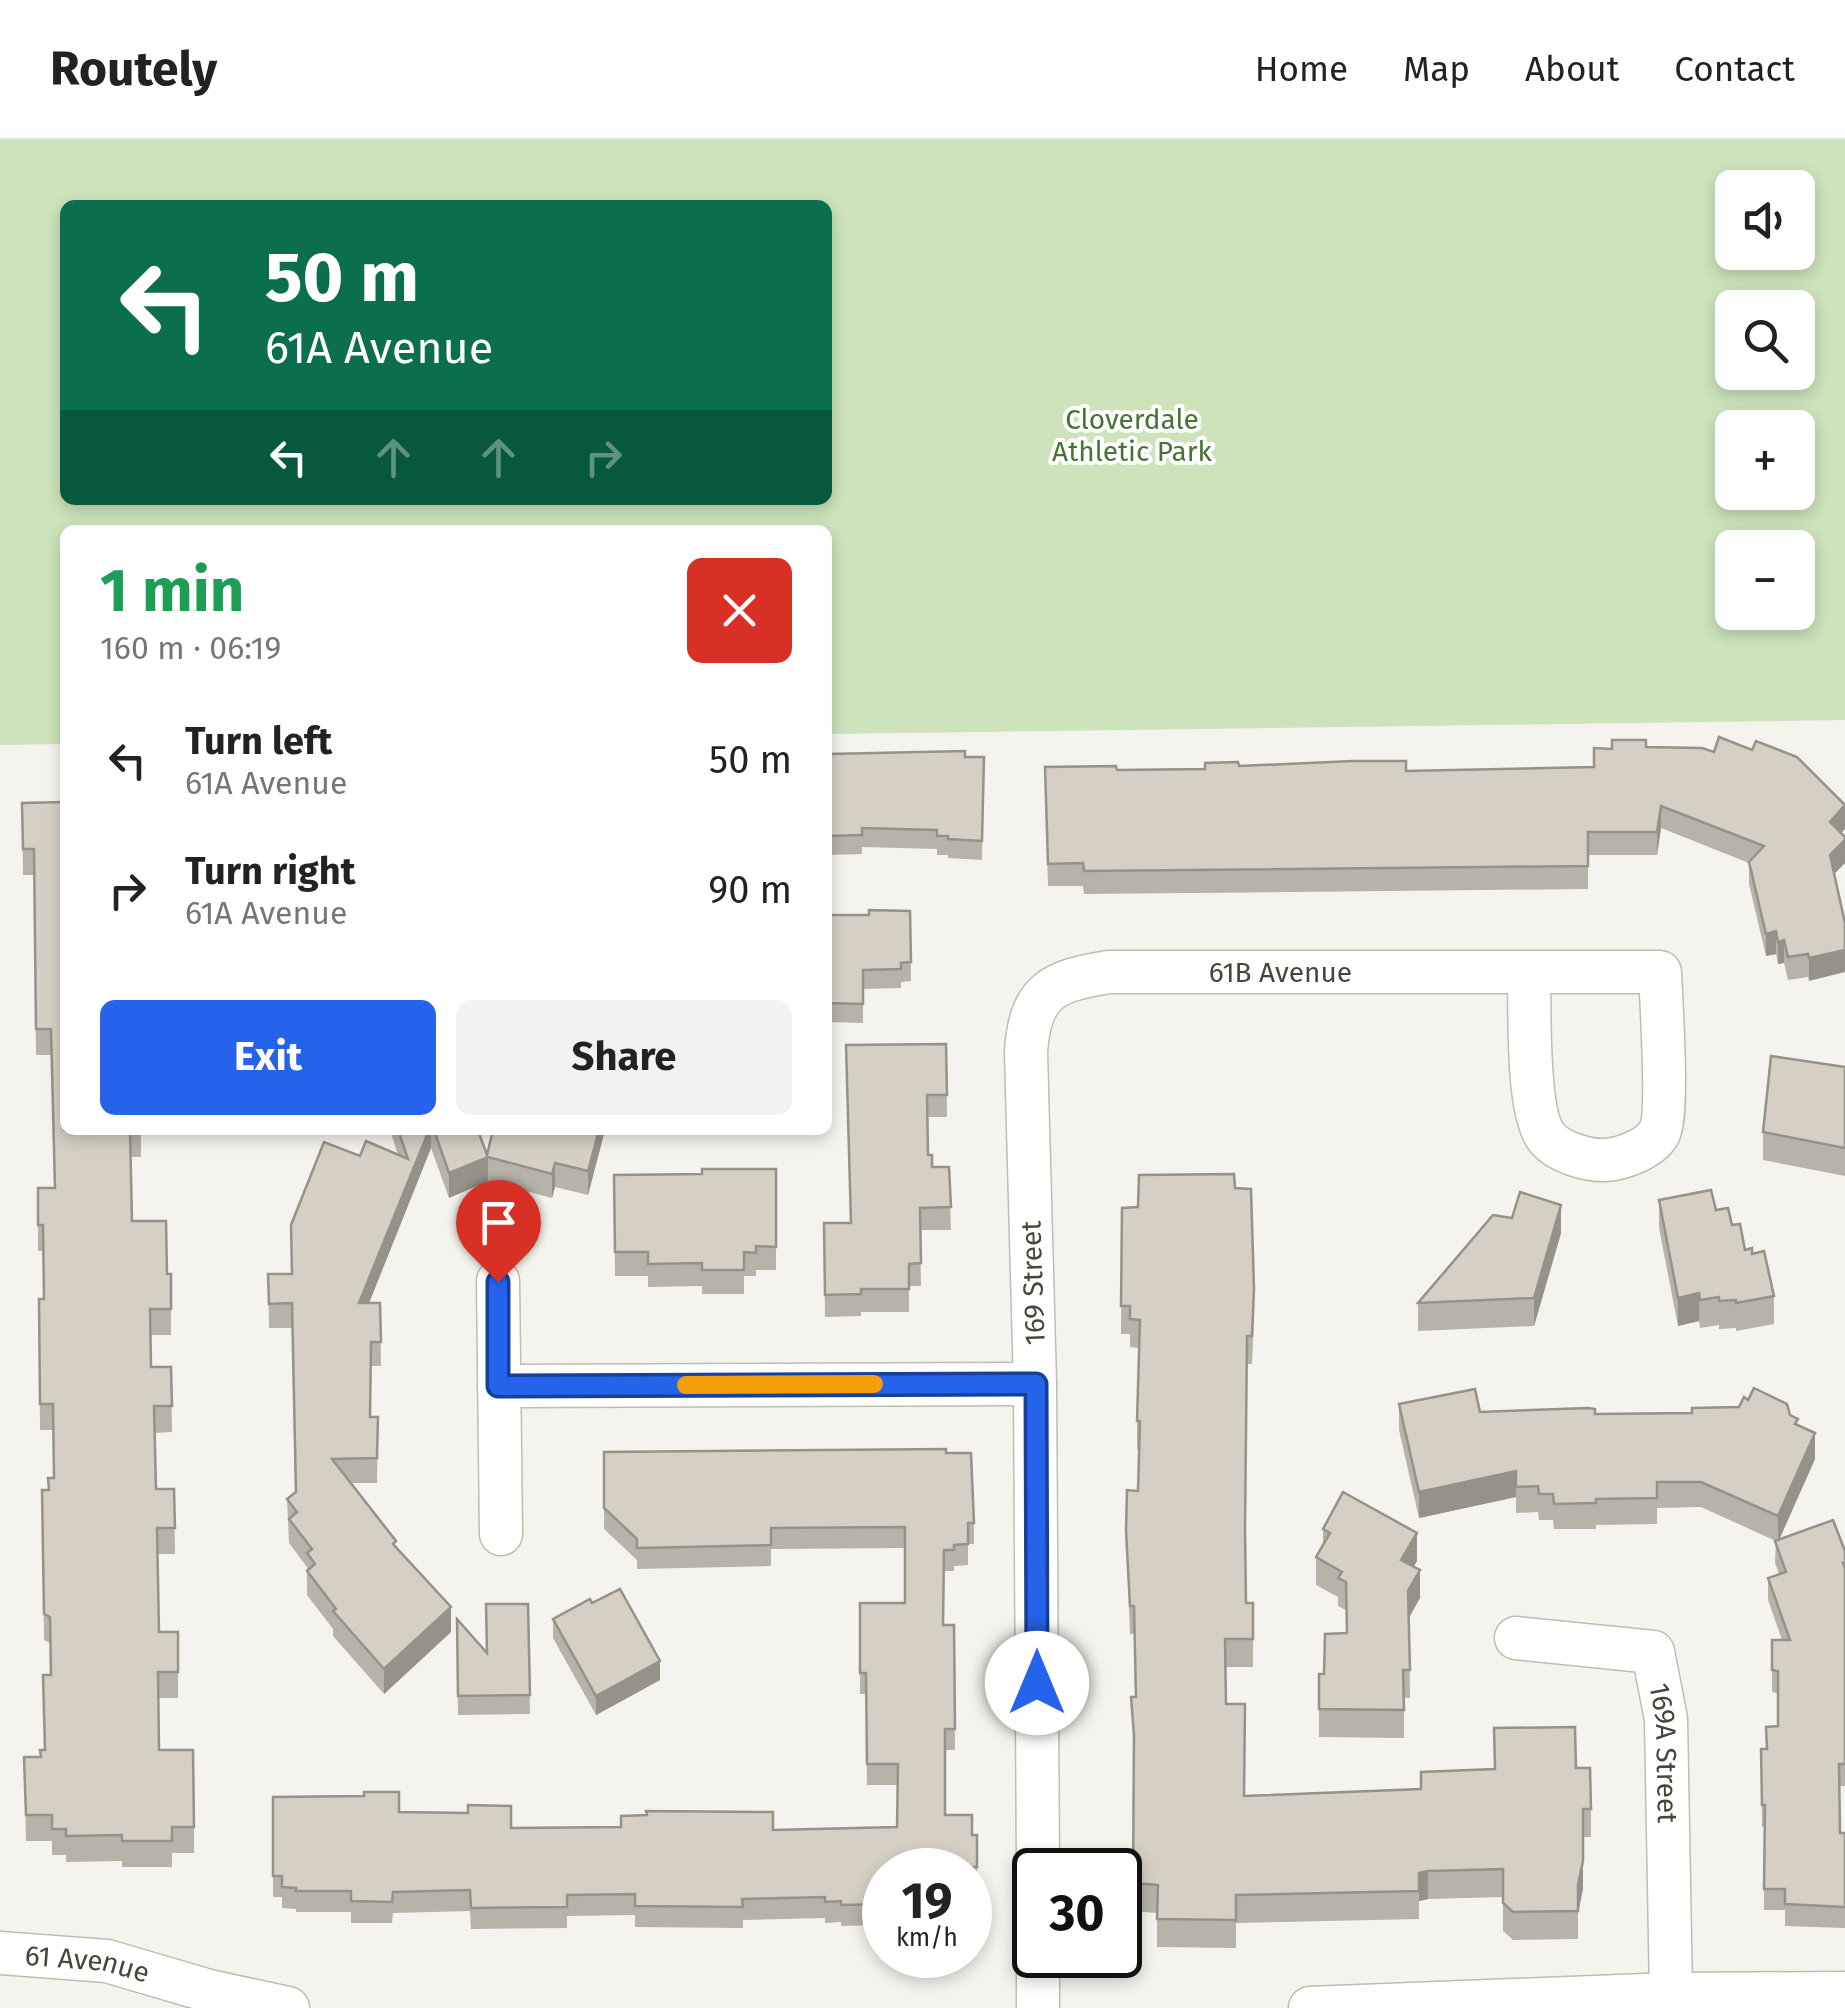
<!DOCTYPE html>
<html lang="en">
<head>
<meta charset="utf-8">
<style>
  :root { --surface:#fff; --page:#f2f2f2; --text:#222; --muted:#767676; --line:#e0e0e0; --accent:#2563eb }
  body { margin:0; font-family:"Fira Sans",sans-serif; background:var(--page); color:var(--text); height:100vh; display:flex; flex-direction:column; font-size:38px; white-space:nowrap }
  * { box-sizing:border-box; margin:0 }
  p { font-size:32px; color:var(--muted) }
  .icon { flex:none; width:55px; height:55px; fill:none; stroke:currentColor; stroke-width:2; stroke-linecap:round; stroke-linejoin:round }
  .map { position:relative; flex:1; overflow:hidden }
  .sheet { position:absolute; left:60px; top:385px; width:772px; height:610px; display:flex; flex-direction:column; background:var(--surface); border-radius:15px; box-shadow:0 5px 15px #0003 }
  .sheet>* { flex:none }
  .hud { position:absolute; left:60px; top:60px; width:772px; height:305px; border-radius:15px; box-shadow:0 5px 15px #0003; background:#0b6e4f; color:#fff; overflow:hidden }
  .fabs { position:absolute; left:1715px; top:30px; display:grid; gap:20px }
  .fabs a { display:grid; place-items:center; width:100px; height:100px; border-radius:15px; background:var(--surface); box-shadow:0 5px 15px #0003; font-size:50px }
  .speed { position:absolute; left:862px; top:1708px; display:flex; gap:20px; font-size:50px; font-weight:700; text-align:center }
  .speed>* { display:grid; place-content:center; width:130px; height:130px; border-radius:50%; background:var(--surface); box-shadow:0 5px 15px #0003; line-height:1 }
  .speed small { font-size:25px; font-weight:400 }
  .speed .limit { border:5px solid #111; border-radius:15px; background:#fff; color:#111 }
  .pin { position:absolute; display:grid; place-items:center; width:85px; height:85px; color:#fff; margin:-102px -42px; border-radius:50% 50% 50% 0; rotate:-45deg; box-shadow:0 0 10px #0007 }
  .pin .icon { rotate:45deg }
  .me { position:absolute; width:110px; margin:-55px; rotate:0deg; stroke-linejoin:round; filter:drop-shadow(0 0 8px #0008) }
  .turn { display:flex; align-items:center; gap:35px; height:210px; padding:0 40px; font-size:45px }
  .turn .icon { width:130px; height:130px; stroke-width:2.5 }
  .turn b { display:block; font-size:70px; line-height:85px }
  .lanes { display:flex; align-items:center; height:95px; padding:0 40px; background:#0003; justify-content:center; gap:50px; direction:ltr }
  .lanes .off { opacity:.35 }
  .round { display:grid; place-items:center; flex:none; width:105px; height:105px; border-radius:15px; background:var(--page) }
  .overview { display:flex; align-items:center; justify-content:space-between; height:170px; padding:0 40px }
  h1 { font-size:60px; font-weight:700; line-height:75px; color:#1e9e55 }
  .cta { display:flex; gap:20px; margin-top:auto; padding:20px 40px }
  .cta a { flex:1; height:115px; border-radius:15px; background:var(--accent); color:#fff; font-size:40px; font-weight:700; line-height:115px; text-align:center }
  .cta a+a { background:var(--page); color:var(--text) }
  ul { padding:0; list-style:none }
  li { display:flex; align-items:center; gap:30px; height:130px; padding:0 40px }
  li div { flex:1 }
  li b { display:block; font-size:38px }
  li em { font-style:normal }
  header { display:flex; align-items:center; gap:60px; box-sizing:border-box; height:140px; padding:0 50px; background:var(--surface); border-bottom:2px solid var(--line) }
  header strong { font-size:48px }
  nav { display:flex; gap:55px; margin-inline-start:auto; font-size:35px }
  .map>svg:first-child { display:block }
</style>
</head>
<body>
<header>
<strong>Routely</strong>
<nav><a>Home</a><a>Map</a><a>About</a><a>Contact</a></nav>
</header>
<div class="map">
<svg width="1845" height="1868" viewBox="0 0 1845 1868">
  <rect width="100%" height="100%" fill="#f5f3ed"/>
  <path fill="#cce3bb" fill-rule="evenodd" d="M0 0H1845V580L828 594V390H65V604L0 605ZM1732 48H1798V112H1732ZM65 65H828V360H65ZM1732 168H1798V232H1732ZM1732 288H1798V352H1732ZM1732 408H1798V472H1732Z"/>
  <g fill="none" stroke-linecap="round" stroke-linejoin="round">
    <defs>
      <g id="minor">
        <path d="M498 1141 501 1394"/>
        <path d="M499 1246 1035 1244"/>
        <path id="s1" d="M1516 1498 1653 1512 1666 1579 1671 1854"/>
        <path id="s2" d="M1038 1730 1035 1244 1026 912C1030 850 1053 841 1109 832H1660C1661 859 1669 975 1659 993 1650 1009 1622 1019 1605 1020 1588 1021 1559 1012 1548 999 1526 976 1530 869 1529 833"/>
        <path id="s3" d="M0 1813 107 1821 209 1851 288 1868"/>
        <path d="M1038 1815V1868"/>
        <path d="M1310 1868 1671 1854 1845 1853"/>
      </g>
    </defs>
    <use href="#minor" stroke="#bfbcb0" stroke-width="45"/>
    <use href="#minor" stroke="#fff" stroke-width="42"/>
  </g>
  <g fill="#b7b3a8">
    <path d="M1646 607 1845 665V689L1841 693 1845 697V723L1834 734 1809 841 1808 837 1788 840 1784 823 1778 824 1776 814 1766 816 1749 744V723L1661 688 1657 715H1588V749L1084 754 1083 746H1048L1045 649 1117 630 1205 629 1239 626 1406 631 1594 627Z"/>
    <path d="M828 614 984 617 982 720 948 718V715H937V709L862 707V714L828 715Z"/>
    <path d="M22 663 141 990V1017H130L132 1081 167 1134H171V1195H150L151 1227H171L172 1292 155 1293 156 1349H174L175 1414H158L159 1492H178V1558H158L159 1610 194 1687V1713H172V1727H122V1721L66 1722V1715H52V1701H26L24 1617H41L44 1610 50 1535V1503L44 1500 42 1350H49L54 1338 53 1290H40L39 1159H44L43 1111H38V1048H54L51 915H36L34 735H23Z"/>
    <path d="M910 771 911 841 901 842V848L863 849V883L828 882V775H869Z"/>
    <path d="M946 904 947 977H927L928 1015 932 1027H949L951 1090H920L921 1146H909V1172H861V1176L825 1177 824 1083H850Z"/>
    <path d="M1845 927V1036L1763 1020V992Z"/>
    <path d="M390 990H478L487 1015 605 990 588 1055 555 1047 552 1058 488 1041 449 1058 431 1008 369 1163H380L381 1226H371L370 1277H378L377 1343H351L396 1407 451 1492 384 1554 333 1496V1489L307 1455V1427L289 1403 287 1359 295 1353 292 1188H269L268 1134H291L398 1015Z"/>
    <path d="M776 1029V1130H756V1136H744V1154H702V1146L648 1147V1136H615L614 1035 702 1034Z"/>
    <path d="M1235 1048 1254 1177 1252 1224H1247L1245 1399 1246 1463H1253V1527H1225L1226 1564 1244 1656 1421 1649 1576 1628 1591 1669V1697H1583V1749L1578 1773V1799L1513 1800 1503 1791V1757L1428 1759 1419 1761V1779L1236 1783V1808L1157 1807V1773L1133 1771 1134 1620 1131 1557H1135L1134 1494H1130L1126 1391 1138 1351 1139 1309H1137V1281L1139 1208 1130 1207V1194H1121L1122 1068 1138 1067Z"/>
    <path d="M1659 1060 1716 1070 1732 1085 1745 1110 1752 1114 1774 1156V1184L1736 1191V1188L1719 1189V1185L1700 1188 1699 1181 1678 1186 1659 1088Z"/>
    <path d="M1561 1093 1534 1186 1418 1191V1163Z"/>
    <path d="M1399 1264 1480 1272 1595 1274 1692 1273 1739 1267 1790 1275 1798 1286 1815 1319 1779 1400 1845 1411V1646H1840V1693H1845V1788L1785 1786V1770H1764V1687H1762L1761 1609H1766L1778 1586V1553L1772 1552V1500H1782L1768 1460V1438L1779 1434 1775 1423 1776 1401 1701 1367 1657 1368V1384L1596 1385V1389H1554L1553 1380H1539L1538 1372 1516 1373V1357L1419 1378 1399 1290Z"/>
    <path d="M604 1312 946 1313 974 1383V1404H968V1425L954 1426V1431H944L943 1485H954L955 1610H945V1675L972 1695H977V1748H971V1760L970 1730H885V1785L841 1786V1782L825 1783V1778L743 1780V1788L635 1787V1775L567 1776V1788L471 1789 470 1771 393 1773 392 1783H351V1772H296V1769L282 1768V1757H273V1657L511 1688 773 1690 897 1687V1645H867L866 1554H860V1463H905V1408L771 1409V1426L637 1429V1420L604 1389Z"/>
    <path d="M1323 1389 1417 1421 1413 1427 1420 1458 1409 1478 1410 1558H1404V1598L1319 1597V1534H1324L1347 1493 1346 1470 1338 1466V1457L1316 1445V1417L1323 1405Z"/>
    <path d="M528 1464 530 1574 458 1575 457 1479 487 1512Z"/>
    <path d="M553 1479 660 1540 596 1575 553 1498Z"/>
  </g>
  <g fill="#959288">
    <path d="M1661 666V688L1657 715V692Z"/>
    <path d="M1845 666V689L1830 704V682Z"/>
    <path d="M1845 700V723L1830 738V715Z"/>
    <path d="M1776 791V814L1766 816V794Z"/>
    <path d="M1784 800V823L1778 824V802Z"/>
    <path d="M1845 810V832L1809 841V818Z"/>
    <path d="M429 990H431V1008L359 1188V1163Z"/>
    <path d="M599 990H605L588 1055V1031Z"/>
    <path d="M488 1017V1041L449 1058V1033Z"/>
    <path d="M555 1023V1047L552 1058V1034Z"/>
    <path d="M1561 1065V1093L1534 1186V1158Z"/>
    <path d="M1699 1153V1181L1678 1186V1158Z"/>
    <path d="M1815 1293V1319L1778 1402V1376Z"/>
    <path d="M1516 1331V1357L1419 1378V1352Z"/>
    <path d="M1417 1393V1421L1401 1448V1420Z"/>
    <path d="M1420 1430V1458L1408 1479V1451Z"/>
    <path d="M451 1467V1492L384 1554V1529Z"/>
    <path d="M660 1521V1540L596 1575V1556Z"/>
    <path d="M1583 1721V1749L1578 1773V1745Z"/>
    <path d="M1428 1731V1759L1419 1761V1733Z"/>
  </g>
  <g fill="#d5d0c3" stroke="#959288" stroke-width="2.5">
    <path d="M1719 597 1752 610 1756 601 1797 617 1845 665 1830 682 1845 697V700L1830 715 1845 783V810L1809 818 1808 814 1788 817 1784 800 1778 802 1776 791 1766 794 1749 722 1764 706 1661 666 1657 692H1588V726L1084 731 1083 723 1048 724 1045 627 1116 626 1117 630 1205 629V623L1238 622 1239 626 1353 621H1406V631L1594 627V608L1612 609V600H1646V607L1702 608 1714 612Z"/>
    <path d="M965 611V617H984L982 701 948 699V696H937V690L862 688V695L828 696V614Z"/>
    <path d="M65 662V990H141L130 991 132 1081H166L167 1134H171V1169H150L151 1227H171L172 1266H154L156 1349H174L175 1388H157L159 1492H178V1532H158L159 1610H193L194 1687H172V1701H122V1695L66 1696V1689H52V1675H26L24 1617H41L40 1610H45L43 1535H51L50 1477 44 1474 42 1350H49L48 1338H54L53 1264H40L39 1159H44L43 1085H38V1048H55L51 889H36L34 709H23L22 663Z"/>
    <path d="M869 770 910 771 911 822 901 823V829L863 830V864L828 863V775H869Z"/>
    <path d="M946 904 947 955H927L928 1015H932V1027H949L951 1067 920 1068 921 1123 909 1124V1149H861V1154L825 1155 824 1083H851L846 905Z"/>
    <path d="M1771 916 1845 927V1008L1763 992Z"/>
    <path d="M398 990H429L359 1163H380L381 1202H371L370 1277H378L377 1318 332 1319 396 1401 393 1404 451 1467 384 1529 333 1471 336 1469 307 1431 315 1424 307 1413 312 1409 289 1379 297 1372 287 1359 296 1352 292 1163 269 1164 268 1134H292L291 1085 324 1002 360 1016 366 1001 408 1019Z"/>
    <path d="M434 990H478L487 1015 493 990H599L588 1031 555 1023 552 1034 488 1017 449 1033Z"/>
    <path d="M702 1029H776V1107L756 1106V1113L744 1112V1130H702V1123L648 1124V1112H615L614 1035 702 1034Z"/>
    <path d="M1234 1034 1235 1048 1251 1049 1254 1149 1252 1196H1247L1245 1390 1246 1463H1253V1499H1225L1226 1564H1245L1244 1656 1421 1649V1632L1495 1629 1494 1588 1575 1587 1576 1628H1590L1591 1669H1583V1721L1578 1745V1771L1513 1772 1503 1763V1729L1428 1731 1419 1733V1751L1236 1755V1780L1157 1779 1158 1745 1133 1743 1134 1595 1131 1557H1136L1134 1466H1130L1126 1391 1127 1350 1138 1351 1140 1281H1137L1140 1180 1130 1179V1166H1121L1122 1068 1138 1067 1139 1035Z"/>
    <path d="M1711 1050 1716 1070 1728 1068 1732 1085 1740 1084 1745 1110 1752 1108V1114L1764 1111 1774 1156 1736 1163V1160L1719 1161V1157L1700 1160 1699 1153 1678 1158 1659 1060Z"/>
    <path d="M1520 1052 1561 1065 1534 1158 1418 1163 1493 1075 1512 1078Z"/>
    <path d="M1754 1248 1787 1264 1790 1275 1798 1279 1795 1284 1815 1293 1778 1376 1701 1342H1657V1358L1596 1359V1363L1554 1364 1553 1354H1539L1538 1346 1516 1347V1331L1419 1352 1399 1264 1475 1249 1480 1272 1588 1268 1595 1269V1274L1692 1273V1268L1739 1267 1744 1257 1748 1260Z"/>
    <path d="M946 1309V1313H971L974 1383H968V1404L954 1405V1410H944L943 1485H954L955 1589H945V1675H972V1695H977V1727H971V1738L970 1730H885V1764L841 1765V1761L825 1762V1757L742 1759 743 1767 635 1766V1754L567 1755V1767L471 1768 470 1750 393 1752 392 1762 351 1761V1751H296V1748L282 1747V1736H273V1657L364 1656V1652H399V1672L468 1673V1665L511 1666V1688L621 1687V1676L647 1675 646 1671 773 1672V1690L897 1687 898 1624H867L866 1533H860V1463H905V1387L771 1388V1405L637 1408V1399L604 1368V1312Z"/>
    <path d="M1343 1352 1417 1393 1401 1420 1420 1430 1408 1451 1410 1530H1403L1404 1570 1319 1569V1534H1324L1325 1494 1347 1493 1346 1442 1338 1438 1342 1432 1316 1417 1330 1393 1323 1389Z"/>
    <path d="M1833 1380 1845 1411V1423H1843L1845 1428V1624H1839L1840 1693H1845V1767L1785 1764V1749H1764L1765 1665H1762L1761 1609H1767L1766 1587 1778 1586V1531L1772 1530V1500H1790L1768 1438 1786 1432 1775 1401Z"/>
    <path d="M620 1449 660 1521 596 1556 553 1479 590 1459 592 1463Z"/>
    <path d="M486 1464H528L530 1555 458 1556 457 1479 487 1513Z"/>
  </g>
  <g fill="none" stroke-linecap="round" stroke-linejoin="round">
    <defs>
      <path id="route" d="M498 1142V1246L1036 1244 1037 1543"/>
    </defs>
    <use href="#route" stroke="#184099" stroke-width="25"/>
    <use href="#route" stroke="#2563eb" stroke-width="18"/>
    <path stroke="#f59e0b" stroke-width="18" d="M686 1245 874 1244"/>
  </g>
  <g text-anchor="middle" dominant-baseline="central" stroke-width="8" stroke-linejoin="round" paint-order="stroke">
    <g font-size="28" fill="#457434" stroke="#fff">
      <text x="1132" y="279">Cloverdale<tspan x="1132" dy="32">Athletic Park</tspan></text>
    </g>
    <g font-size="28" fill="#48453b" stroke="#fff">
      <text stroke="none"><textPath href="#s2" startOffset="1120">61B Avenue</textPath></text>
      <text transform="translate(1033 1143) rotate(-92)">169 Street</text>
      <text stroke="none"><textPath href="#s1" startOffset="240">169A Street</textPath></text>
      <text stroke="none"><textPath href="#s3" startOffset="88">61 Avenue</textPath></text>
    </g>
  </g>
</svg>
<div class="fabs">
<a><svg class="icon" aria-label="sound" viewBox="0 0 24 24"><path d="M4 9h4l5-4v14l-5-4H4zM17 9q2 3 0 6"/></svg></a>
<a><svg class="icon" aria-label="search" viewBox="0 0 24 24"><circle cx="10" cy="10" r="6"/><path d="M15 15l6 6"/></svg></a>
<a>+</a>
<a>−</a>
</div>
<div class="speed"><div>19<small>km/h</small></div><div class="limit">30</div></div>
<div class="pin" style="left:498px;top:1142px;background:#d93025"><svg class="icon" aria-label="arrive" viewBox="0 0 24 24"><path d="M6 21V4h12l-3 4 3 4H6"/></svg></div>
<svg class="me" style="left:1037px;top:1543px" viewBox="-20 -20 40 40"><circle r="19" fill="#fff"/><path d="M0-13L10 11 0 6-10 11z" fill="#2563eb"/></svg>
<div class="hud">
<div class="turn"><svg class="icon" aria-label="left" viewBox="0 0 24 24"><path d="M17 20v-9H6M10 6l-5 5 5 5"/></svg><div><b>50 m</b>61A Avenue</div></div>
<div class="lanes"><svg class="icon" aria-label="left" viewBox="0 0 24 24"><path d="M17 20v-9H6M10 6l-5 5 5 5"/></svg><svg class="icon off" aria-label="ahead" viewBox="0 0 24 24"><path d="M12 20V5M6 11l6-6 6 6"/></svg><svg class="icon off" aria-label="ahead" viewBox="0 0 24 24"><path d="M12 20V5M6 11l6-6 6 6"/></svg><svg class="icon off" aria-label="right" viewBox="0 0 24 24"><path d="M7 20v-9h11M14 6l5 5-5 5"/></svg></div>
</div>
<section class="sheet">
<div class="overview"><div><h1>1 min</h1><p>160 m · 06:19</p></div><a class="round" style="background:#d93025;color:#fff"><svg class="icon" aria-label="close" viewBox="0 0 24 24"><path d="M6 6l12 12M18 6L6 18"/></svg></a></div>
<ul>
<li><svg class="icon" aria-label="left" viewBox="0 0 24 24"><path d="M17 20v-9H6M10 6l-5 5 5 5"/></svg><div><b>Turn left</b><p>61A Avenue</p></div><em>50 m</em></li>
<li><svg class="icon" aria-label="right" viewBox="0 0 24 24"><path d="M7 20v-9h11M14 6l5 5-5 5"/></svg><div><b>Turn right</b><p>61A Avenue</p></div><em>90 m</em></li>
</ul>
<div class="cta"><a>Exit</a><a>Share</a></div>
</section>
</div>
</body>
</html>
